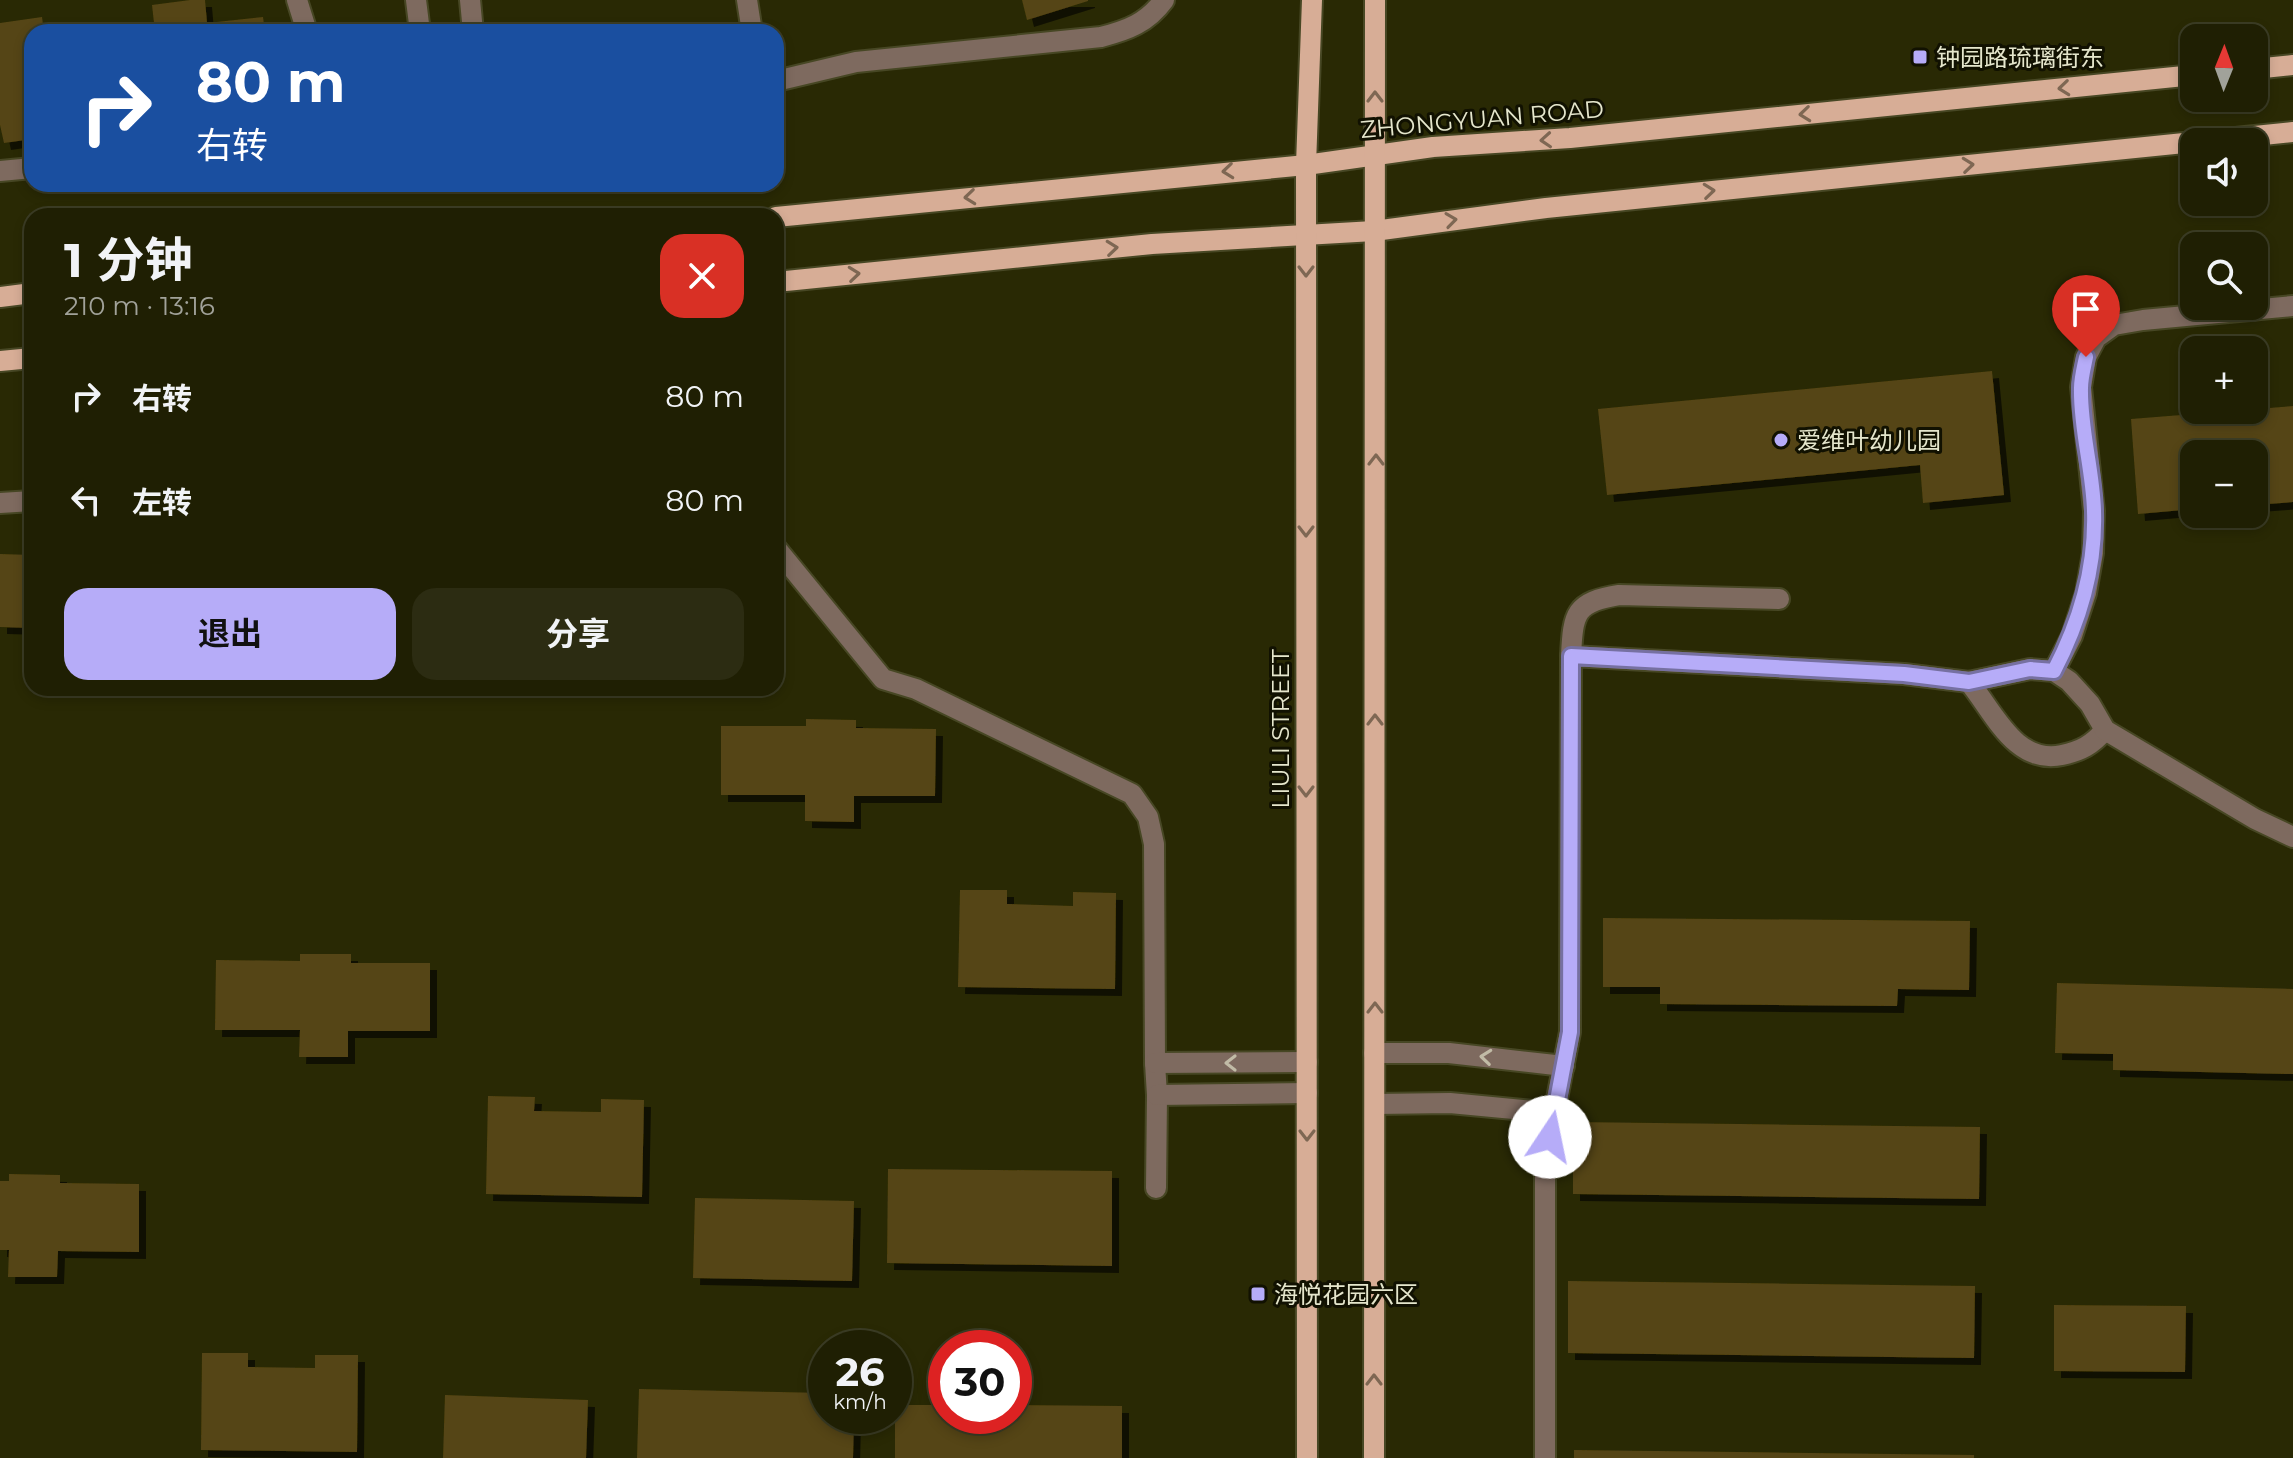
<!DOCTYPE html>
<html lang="zh">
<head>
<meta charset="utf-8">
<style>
  :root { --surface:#1f1f03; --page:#2c2c12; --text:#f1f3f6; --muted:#a1a29a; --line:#3c3d25; --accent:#b6acf8 }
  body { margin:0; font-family:Montserrat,"Noto Sans SC",sans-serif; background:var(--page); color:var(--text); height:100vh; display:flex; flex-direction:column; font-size:30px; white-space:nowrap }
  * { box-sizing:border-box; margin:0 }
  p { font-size:26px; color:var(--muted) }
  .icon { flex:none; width:44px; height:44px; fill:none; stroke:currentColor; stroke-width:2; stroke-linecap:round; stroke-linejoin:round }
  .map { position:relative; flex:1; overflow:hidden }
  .sheet { position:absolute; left:24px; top:208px; width:760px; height:488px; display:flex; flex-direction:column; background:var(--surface); border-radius:24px; box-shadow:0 4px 12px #0003,0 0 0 2px var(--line) }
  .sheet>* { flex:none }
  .guide { position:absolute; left:24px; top:24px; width:760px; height:168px; border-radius:24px; box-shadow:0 4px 12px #0003,0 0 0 2px var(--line); background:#1a4fa0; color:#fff; overflow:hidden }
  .needle { width:52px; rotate:1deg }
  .fabs { position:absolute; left:2180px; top:24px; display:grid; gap:16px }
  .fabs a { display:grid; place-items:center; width:88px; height:88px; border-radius:16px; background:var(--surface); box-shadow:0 4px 12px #0003,0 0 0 2px var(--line); font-size:40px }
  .speed { position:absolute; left:808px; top:1330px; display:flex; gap:16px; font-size:40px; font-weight:700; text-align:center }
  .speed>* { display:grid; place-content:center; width:104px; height:104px; border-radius:50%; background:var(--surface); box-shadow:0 4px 12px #0003,0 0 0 2px var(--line); line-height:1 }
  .speed small { font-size:20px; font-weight:400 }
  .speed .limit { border:12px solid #d22; background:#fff; color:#111 }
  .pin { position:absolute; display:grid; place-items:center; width:68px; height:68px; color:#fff; margin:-82px -34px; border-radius:50% 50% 50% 0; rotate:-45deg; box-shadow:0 0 8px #0007 }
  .pin .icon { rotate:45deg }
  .me { position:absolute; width:88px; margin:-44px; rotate:11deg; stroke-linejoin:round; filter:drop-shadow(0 0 6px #0008) }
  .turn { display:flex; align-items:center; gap:28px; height:168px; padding:0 40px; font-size:36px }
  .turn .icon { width:104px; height:104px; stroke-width:2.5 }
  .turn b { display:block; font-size:56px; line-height:68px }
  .round { display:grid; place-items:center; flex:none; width:84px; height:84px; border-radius:24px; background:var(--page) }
  .head { display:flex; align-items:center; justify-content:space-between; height:136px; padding:0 40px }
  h1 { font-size:48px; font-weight:700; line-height:60px }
  .action { display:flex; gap:16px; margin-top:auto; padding:16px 40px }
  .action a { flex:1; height:92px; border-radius:24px; background:var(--accent); color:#111; font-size:32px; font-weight:700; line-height:92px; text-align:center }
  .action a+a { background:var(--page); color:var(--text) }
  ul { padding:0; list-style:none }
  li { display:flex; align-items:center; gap:24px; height:104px; padding:0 40px }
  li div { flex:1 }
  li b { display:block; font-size:30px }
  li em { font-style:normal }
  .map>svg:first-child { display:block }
</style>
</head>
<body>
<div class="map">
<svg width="2293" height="1458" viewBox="0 0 2293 1458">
  <defs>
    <filter id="shadow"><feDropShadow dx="7" dy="7" stdDeviation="0" flood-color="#0009"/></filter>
  </defs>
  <rect width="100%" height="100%" fill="#292904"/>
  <g fill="#554514" filter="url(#shadow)">
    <path d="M190 0H205L207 23 263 17 265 32H155L152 5Z"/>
    <path d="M1022 0H1088V1L1027 20Z"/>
    <path d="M42 17 44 32H32V139L4 143 0 125V23Z"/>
    <path d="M1992 371 2004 495 1923 503 1920 465 1607 495 1598 409Z"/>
    <path d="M2293 406V502L2254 505V454H2194V509L2138 514 2131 419Z"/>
    <path d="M0 554 32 555V628L0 627Z"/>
    <path d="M806 719 856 720V728L936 729 935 796H854V822L805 821V795H721V726H806Z"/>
    <path d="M960 890H1007V904L1073 906V892L1116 893 1115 989 958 987Z"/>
    <path d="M1603 918 1970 921 1969 990 1898 989 1897 1006 1660 1004V987H1603Z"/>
    <path d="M300 954H351V963H430V1031H348V1057H299L300 1030H215L216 960 300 961Z"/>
    <path d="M2057 983 2293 989V1074L2113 1070V1054L2055 1053Z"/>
    <path d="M488 1096 535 1097 534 1111 601 1112V1099L644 1100 642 1197 486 1194Z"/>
    <path d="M1573 1122 1980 1127 1979 1199 1573 1194Z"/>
    <path d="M888 1169 1112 1171V1266L887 1263Z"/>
    <path d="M9 1174 60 1175V1183L139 1184V1252L58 1251 57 1277H8L9 1250H0V1181H9Z"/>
    <path d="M695 1198 854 1201 852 1281 693 1278Z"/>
    <path d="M1568 1281 1975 1286 1974 1358 1568 1353Z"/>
    <path d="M2054 1305 2186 1306 2185 1372 2054 1371Z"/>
    <path d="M202 1353H248V1367L315 1368V1355H358L357 1452 201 1450Z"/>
    <path d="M639 1389 826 1393V1416H854L853 1458H637Z"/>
    <path d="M445 1395 588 1400 586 1458H443Z"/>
    <path d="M895 1405H946V1416H1014V1405L1122 1406V1458H895Z"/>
    <path d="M1574 1450 1974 1455V1458H1574Z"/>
  </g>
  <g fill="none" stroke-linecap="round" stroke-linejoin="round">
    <defs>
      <g id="minor">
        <path d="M297 0 307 32"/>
        <path d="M416 0 420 32"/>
        <path d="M470 0 473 32"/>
        <path d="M747 0 752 32"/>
        <path d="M776 81 856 62 1101 37C1128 30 1147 23 1164 0"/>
        <path d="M0 171 32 168"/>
        <path d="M0 503 32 501"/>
        <path d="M776 548 883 679 916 689 1132 794 1148 817 1154 844 1155 1063 1157 1095 1156 1188"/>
        <path d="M1571 656C1573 613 1575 602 1619 595L1779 599"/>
        <path d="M2054 671 2072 636 2086 593 2093 553 2094 511 2081 387 2086 357 2096 338 2114 325 2143 320 2293 306"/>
        <path d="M1969 682C1994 712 2015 765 2062 755 2081 751 2092 745 2105 730"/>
        <path d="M1374 1053H1449L1564 1066"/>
        <path d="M1155 1063 1307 1062"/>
        <path d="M1157 1095 1307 1093"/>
        <path d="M1375 1104 1450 1103 1554 1113"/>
        <path d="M1545 1458V1160L1570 1032 1571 656 1904 674 1969 682 2030 669 2054 671 2069 681 2090 704 2105 730 2255 819 2293 837"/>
      </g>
      <g id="major">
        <path d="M2254 69 2293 65"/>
        <path d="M2196 142 2293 132"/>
        <path d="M776 217 1306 165 1433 147 1570 138 2194 75"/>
        <path d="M776 282 1152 244 1374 231 1546 208 2194 142"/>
        <path d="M0 297 32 293"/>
        <path d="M0 361 32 358"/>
        <path d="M1307 1458 1306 165 1312 0"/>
        <path d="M1374 1458 1375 0"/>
      </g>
    </defs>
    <use href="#minor" stroke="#474724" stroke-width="24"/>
    <use href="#major" stroke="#474724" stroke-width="24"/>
    <use href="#minor" stroke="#7e6a5f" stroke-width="20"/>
    <use href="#major" stroke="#d7ad96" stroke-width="20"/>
  </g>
  <defs><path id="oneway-chevron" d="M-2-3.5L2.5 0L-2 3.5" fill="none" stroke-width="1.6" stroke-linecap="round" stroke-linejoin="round" transform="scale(2)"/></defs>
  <g stroke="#7e6753">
    <use href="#oneway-chevron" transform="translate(2064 88) rotate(174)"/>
    <use href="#oneway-chevron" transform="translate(1375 97) rotate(-90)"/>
    <use href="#oneway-chevron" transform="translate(1805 114) rotate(174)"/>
    <use href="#oneway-chevron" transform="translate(1546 140) rotate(176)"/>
    <use href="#oneway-chevron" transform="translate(1968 165) rotate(-6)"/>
    <use href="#oneway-chevron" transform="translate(1228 171) rotate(174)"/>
    <use href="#oneway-chevron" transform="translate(1709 191) rotate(-6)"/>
    <use href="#oneway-chevron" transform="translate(970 197) rotate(174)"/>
    <use href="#oneway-chevron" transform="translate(1451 220) rotate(-8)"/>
    <use href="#oneway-chevron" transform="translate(1112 248) rotate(-6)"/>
    <use href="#oneway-chevron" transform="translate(1306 271) rotate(90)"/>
    <use href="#oneway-chevron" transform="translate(854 274) rotate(-6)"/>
    <use href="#oneway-chevron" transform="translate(1376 460) rotate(-90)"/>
    <use href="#oneway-chevron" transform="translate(1306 531) rotate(90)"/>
    <use href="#oneway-chevron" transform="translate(1375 720) rotate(-90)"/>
    <use href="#oneway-chevron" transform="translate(1306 791) rotate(90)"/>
    <use href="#oneway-chevron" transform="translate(1375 1008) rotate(-90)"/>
    <use href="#oneway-chevron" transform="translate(1307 1135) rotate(90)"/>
    <use href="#oneway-chevron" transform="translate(1374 1380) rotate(-90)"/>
  </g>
  <g stroke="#c1bba6">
    <use href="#oneway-chevron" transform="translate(1486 1057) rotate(-174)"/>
    <use href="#oneway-chevron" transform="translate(1231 1063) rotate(180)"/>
  </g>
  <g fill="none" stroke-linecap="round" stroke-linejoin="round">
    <defs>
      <path id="route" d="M1550 1137 1570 1032 1571 656 1904 674 1969 682 2030 669 2054 671C2080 621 2096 569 2094 511 2093 470 2080 429 2081 388 2081 378 2084 367 2086 357"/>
    </defs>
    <use href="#route" stroke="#7670a1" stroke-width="20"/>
    <use href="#route" stroke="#b6acf8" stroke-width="14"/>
  </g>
  <g fill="#b6acf8" stroke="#111101" stroke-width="3">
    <rect x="1912" y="49" width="16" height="16" rx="4"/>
    <circle cx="1781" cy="440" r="8"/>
    <rect x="1250" y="1286" width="16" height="16" rx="4"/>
  </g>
  <g text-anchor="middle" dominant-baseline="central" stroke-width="6" stroke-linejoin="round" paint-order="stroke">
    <g font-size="24" fill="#e5e6cc" stroke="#111101" text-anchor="start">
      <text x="1936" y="57">钟园路琉璃街东</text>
      <text x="1797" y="440">爱维叶幼儿园</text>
      <text x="1274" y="1294">海悦花园六区</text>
    </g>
    <g font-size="24" fill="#e5e6cc" stroke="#111101">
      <text transform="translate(1482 119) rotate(-5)">ZHONGYUAN ROAD</text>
      <text transform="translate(1280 729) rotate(-90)">LIULI STREET</text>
    </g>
  </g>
</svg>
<div class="fabs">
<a><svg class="needle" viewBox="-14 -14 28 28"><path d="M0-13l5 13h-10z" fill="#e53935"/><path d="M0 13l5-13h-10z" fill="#a1a29a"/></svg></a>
<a><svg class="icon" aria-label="sound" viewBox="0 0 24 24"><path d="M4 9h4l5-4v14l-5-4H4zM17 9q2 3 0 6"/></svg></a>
<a><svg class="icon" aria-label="search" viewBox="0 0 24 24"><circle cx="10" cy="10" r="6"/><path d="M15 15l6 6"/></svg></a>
<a>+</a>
<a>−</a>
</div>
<div class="speed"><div>26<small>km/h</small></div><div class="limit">30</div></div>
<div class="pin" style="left:2086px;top:357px;background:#d93025"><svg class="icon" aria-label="arrive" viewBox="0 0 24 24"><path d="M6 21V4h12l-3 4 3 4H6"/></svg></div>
<svg class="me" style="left:1550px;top:1137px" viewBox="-20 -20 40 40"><circle r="19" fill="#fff"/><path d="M0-13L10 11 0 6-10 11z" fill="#b6acf8"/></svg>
<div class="guide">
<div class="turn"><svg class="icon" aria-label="right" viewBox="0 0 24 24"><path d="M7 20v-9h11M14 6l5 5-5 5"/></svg><div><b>80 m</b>右转</div></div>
</div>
<section class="sheet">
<div class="head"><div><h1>1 分钟</h1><p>210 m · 13:16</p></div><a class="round" style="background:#d93025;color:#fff"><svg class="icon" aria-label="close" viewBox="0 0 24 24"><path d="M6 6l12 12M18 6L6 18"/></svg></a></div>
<ul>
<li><svg class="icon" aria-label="right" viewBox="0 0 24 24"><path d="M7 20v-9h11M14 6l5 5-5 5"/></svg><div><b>右转</b></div><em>80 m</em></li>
<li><svg class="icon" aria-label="left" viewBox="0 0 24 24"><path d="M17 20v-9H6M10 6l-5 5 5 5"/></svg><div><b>左转</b></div><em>80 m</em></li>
</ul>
<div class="action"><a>退出</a><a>分享</a></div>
</section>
</div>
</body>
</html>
